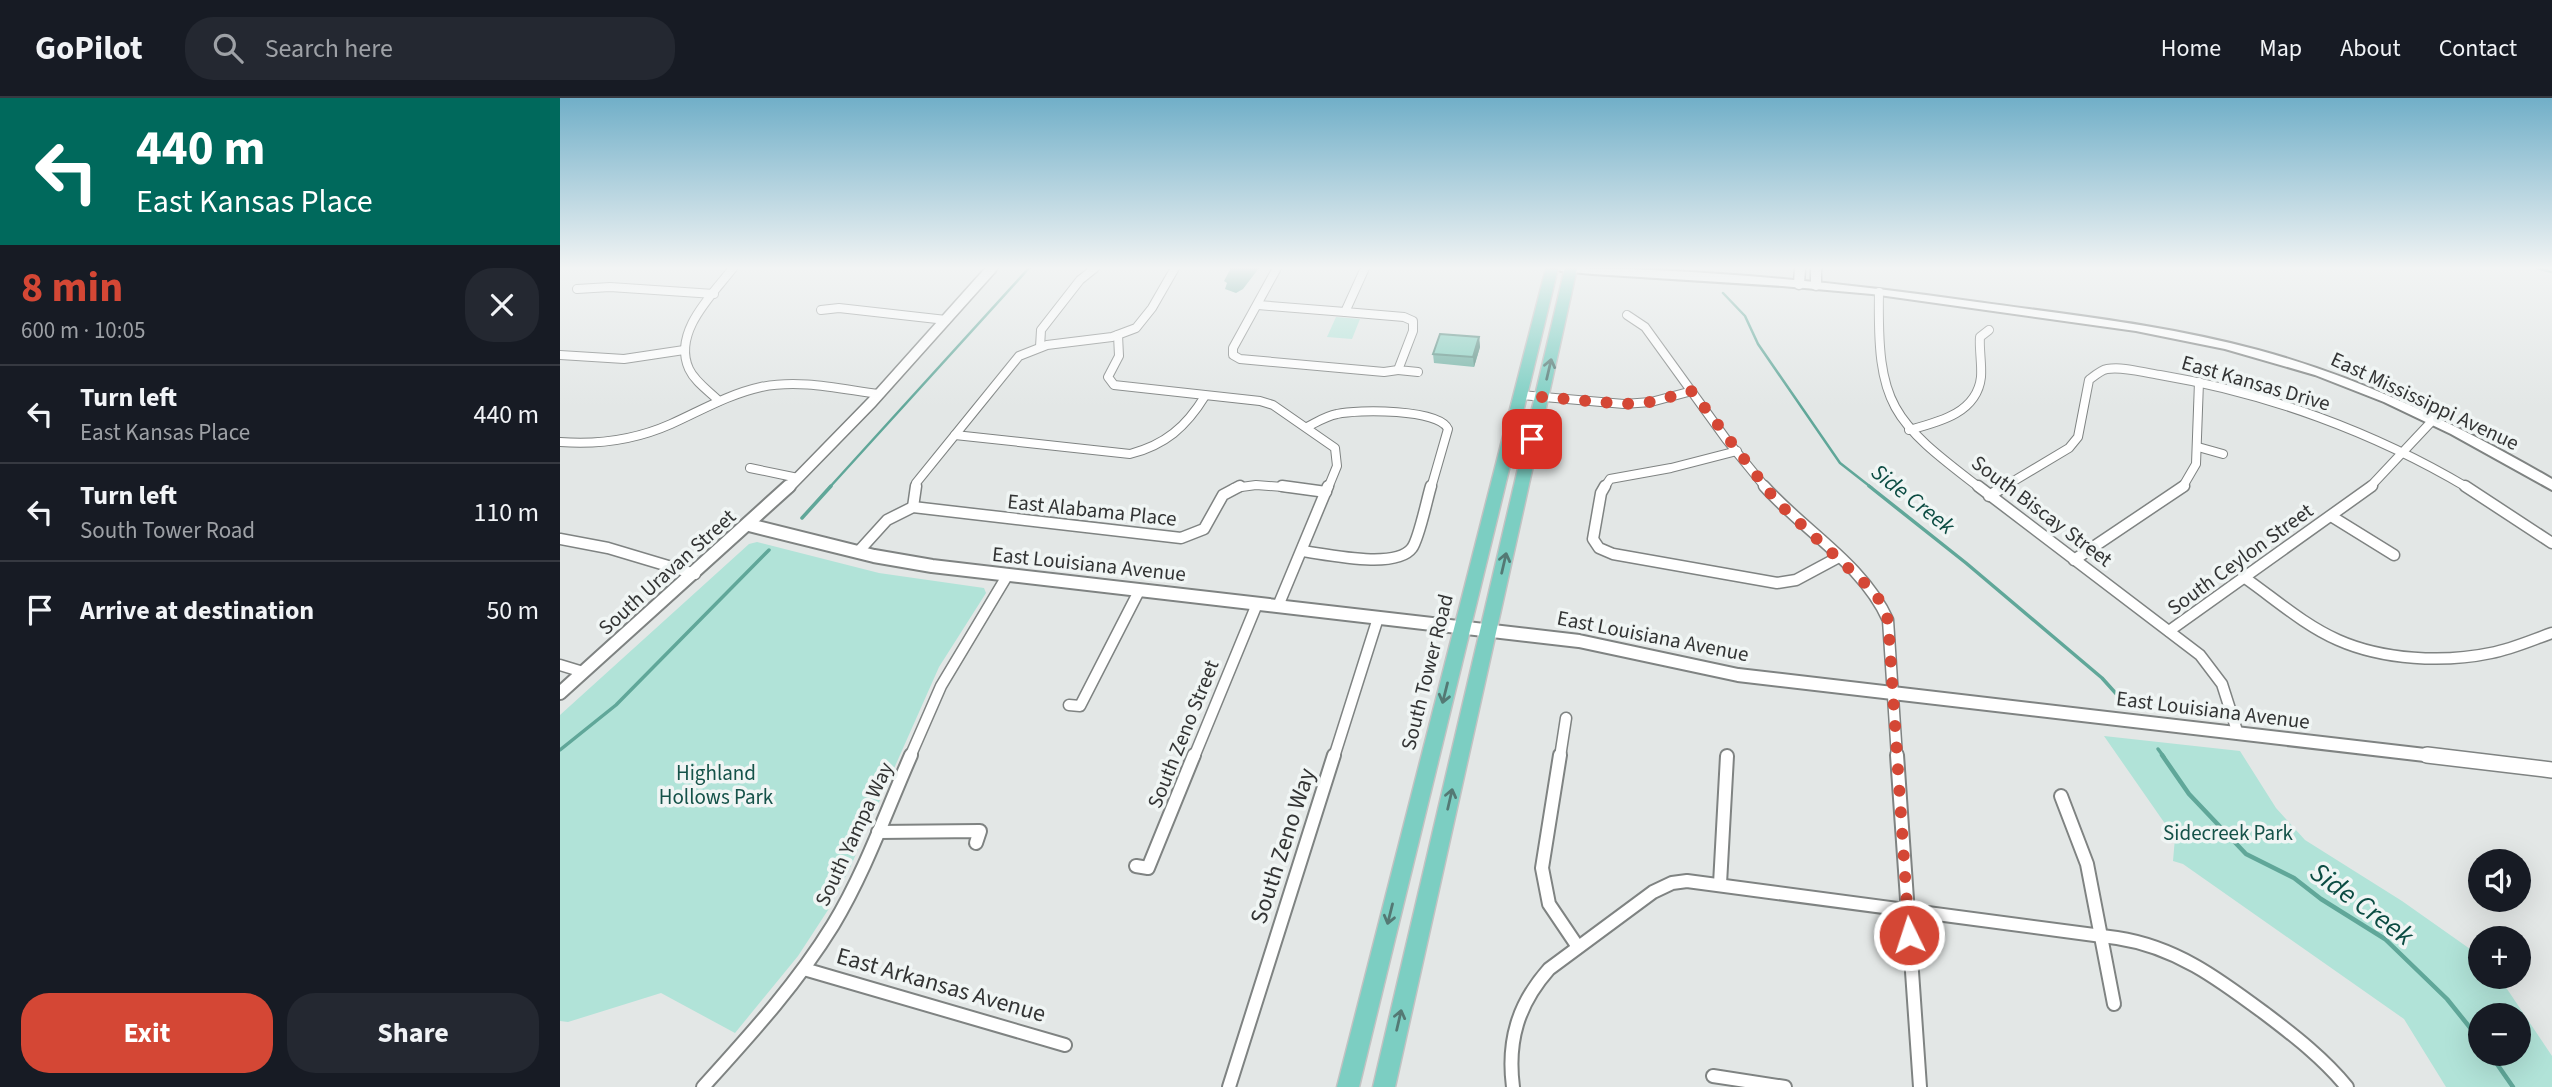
<!DOCTYPE html>
<html lang="en">
<head>
<meta charset="utf-8">
<style>
  :root { --surface:#171b24; --page:#242831; --text:#f1f3f6; --muted:#9ea1a6; --line:#363941; --accent:#d44735 }
  body { margin:0; font-family:"Source Sans 3",sans-serif; background:var(--page); color:var(--text); height:100vh; display:flex; flex-direction:column; font-size:26px; white-space:nowrap }
  * { box-sizing:border-box; margin:0 }
  p { font-size:23px; color:var(--muted) }
  .icon { flex:none; width:38px; height:38px; fill:none; stroke:currentColor; stroke-width:2; stroke-linecap:round; stroke-linejoin:round }
  .map { position:relative; flex:1; overflow:hidden }
  .details { display:flex; flex-direction:column; background:var(--surface); width:560px }
  .details>* { flex:none }
  .guide { background:#00695c; color:#fff; overflow:hidden }
  .fabs { position:absolute; left:1908px; top:751px; display:grid; gap:14px }
  .fabs a { display:grid; place-items:center; width:63px; height:63px; border-radius:50%; background:var(--surface); box-shadow:0 7px 28px #0002; font-size:35px }
  .pin { position:absolute; display:grid; place-items:center; width:60px; height:60px; color:#fff; margin:-30px; border-radius:14px; box-shadow:0 4px 10px #0006 }
  .me { position:absolute; width:77px; margin:-38px; rotate:356deg; stroke-linejoin:round; filter:drop-shadow(0 0 5px #0008) }
  .turn { display:flex; align-items:center; gap:24px; height:147px; padding:0 21px; font-size:32px }
  .turn .icon { width:91px; height:91px; stroke-width:2.5 }
  .turn b { display:block; font-size:49px; line-height:60px }
  .round { display:grid; place-items:center; flex:none; width:74px; height:74px; border-radius:28px; background:var(--page) }
  .headline { display:flex; align-items:center; justify-content:space-between; height:119px; padding:0 21px }
  h1 { font-size:42px; font-weight:700; line-height:52px; color:var(--accent) }
  .button { display:flex; gap:14px; margin-top:auto; padding:14px 21px }
  .button a { flex:1; height:80px; border-radius:28px; background:var(--accent); color:#fff; font-size:28px; font-weight:700; line-height:80px; text-align:center }
  .button a+a { background:var(--page); color:var(--text) }
  ul { padding:0; list-style:none }
  li { display:flex; align-items:center; gap:21px; height:98px; padding:0 21px; border-top:2px solid var(--line) }
  li div { flex:1 }
  li b { display:block; font-size:26px }
  li em { font-style:normal }
  header { display:flex; align-items:center; gap:42px; box-sizing:border-box; height:98px; padding:0 35px; background:var(--surface); border-bottom:2px solid var(--line) }
  header strong { font-size:33px }
  nav { display:flex; gap:38px; margin-inline-start:auto; font-size:24px }
  .search { width:490px; height:63px; background:var(--page); display:flex; align-items:center; gap:18px; box-sizing:border-box; padding:0 24px; border-radius:28px; color:var(--muted); font-size:26px }
  main { display:flex; flex:1; min-height:0 }
  .map>svg:first-child { display:block }
</style>
</head>
<body>
<header>
<strong>GoPilot</strong>
<div class="search"><svg class="icon" aria-label="search" viewBox="0 0 24 24"><circle cx="10" cy="10" r="6"/><path d="M15 15l6 6"/></svg>Search here</div>
<nav><a>Home</a><a>Map</a><a>About</a><a>Contact</a></nav>
</header>
<main>
<section class="details">
<div class="guide">
<div class="turn"><svg class="icon" aria-label="left" viewBox="0 0 24 24"><path d="M17 20v-9H6M10 6l-5 5 5 5"/></svg><div><b>440 m</b>East Kansas Place</div></div>
</div>
<div class="headline"><div><h1>8 min</h1><p>600 m · 10:05</p></div><a class="round"><svg class="icon" aria-label="close" viewBox="0 0 24 24"><path d="M6 6l12 12M18 6L6 18"/></svg></a></div>
<ul>
<li><svg class="icon" aria-label="left" viewBox="0 0 24 24"><path d="M17 20v-9H6M10 6l-5 5 5 5"/></svg><div><b>Turn left</b><p>East Kansas Place</p></div><em>440 m</em></li>
<li><svg class="icon" aria-label="left" viewBox="0 0 24 24"><path d="M17 20v-9H6M10 6l-5 5 5 5"/></svg><div><b>Turn left</b><p>South Tower Road</p></div><em>110 m</em></li>
<li><svg class="icon" aria-label="arrive" viewBox="0 0 24 24"><path d="M6 21V4h12l-3 4 3 4H6"/></svg><div><b>Arrive at destination</b></div><em>50 m</em></li>
</ul>
<div class="button"><a>Exit</a><a>Share</a></div>
</section>
<div class="map">
<svg width="1992" height="989" viewBox="0 0 1992 989">
  <rect width="100%" height="100%" fill="#e3e7e6"/>
  <g fill="#b1e3d8" fill-rule="evenodd">
    <path d="M776 219 800 221 792 241 767 239Z"/>
    <path d="M197 444 319 475 424 490 426 495 379 569 289 772 268 812 238 858 175 935 101 895 8 924 0 923V617L189 446Z"/>
    <path d="M1544 638 1680 653 1716 710 1745 742 1842 803 1920 858V878L1939 879 1992 958V989H1886L1844 921 1623 766 1613 763 1615 740ZM1920 917H1958V956H1920Z"/>
  </g>
  <path fill="#60a799" d="M671 170H699L683 191 676 195 665 191 667 185 664 183Z"/>
  <g fill="none" stroke-linecap="round" stroke-linejoin="round">
    <g stroke="#60a799" stroke-width="2.5">
      <path d="M1976 170 1992 174"/>
      <path d="M1163 195 1185 218 1198 246 1280 365 1312 390"/>
      <path d="M269 390 469 170"/>
    </g>
    <g stroke="#60a799" stroke-width="3.5">
      <path d="M1309 388 1406 465 1542 580 1560 600"/>
      <path d="M242 420 271 388"/>
      <path d="M1598 651 1604 659"/>
      <path d="M0 652 56 607 209 452"/>
    </g>
    <g stroke="#60a799" stroke-width="4.5">
      <path d="M1602 657 1629 696 1686 756 1734 780 1761 801 1825 841 1887 901 1920 942"/>
      <path d="M1930 956 1953 989"/>
    </g>
    <defs>
      <g id="minor-far2">
        <path d="M717 170 673 250V257L680 261 824 274 838 272"/>
        <path d="M805 170 785 214 844 219 853 223V233L838 272 858 274"/>
        <path d="M17 191 50 189 154 196"/>
        <path d="M1319 194C1317 308 1331 322 1420 390"/>
        <path d="M698 207 785 214"/>
        <path d="M261 212 279 210 386 222"/>
        <path d="M1067 217 1085 229 1166 341 1206 390"/>
        <path d="M558 237 559 258 548 279 554 287 700 303 713 307 775 350 777 368 768 390"/>
        <path d="M480 249 481 232 520 182 535 170"/>
        <path d="M0 257 64 261 124 252"/>
        <path d="M960 297 1064 306 1091 304 1132 293"/>
        <path d="M159 303C149 293 135 284 129 271 112 234 153 196 173 170"/>
        <path d="M747 329C757 324 766 318 777 316 797 311 880 311 888 331L871 390"/>
        <path d="M1349 332C1379 324 1417 315 1421 279 1422 265 1419 252 1420 239L1429 232"/>
        <path d="M395 337 570 356C605 347 626 329 645 298"/>
        <path d="M0 344C39 347 75 342 111 326 140 313 169 296 201 289 240 281 280 291 319 296"/>
        <path d="M1638 349 1663 356"/>
        <path d="M190 370 238 380"/>
        <path d="M355 390 356 385 459 258 487 247 552 239 576 230 592 210 615 170"/>
        <path d="M674 390 696 387 736 390"/>
        <path d="M1044 390 1050 381 1111 370 1177 353"/>
        <path d="M1442 390 1509 350 1518 339 1529 282C1534 278 1541 272 1547 271 1564 268 1584 275 1600 277 1707 295 1814 334 1908 390"/>
        <path d="M1622 390 1636 366 1639 284"/>
        <path d="M1809 390 1872 323"/>
      </g>
      <g id="minor-far1">
        <path d="M722 388 766 394"/>
        <path d="M1045 388 1041 395 1033 441 1039 450 1053 456 1217 485 1236 482 1277 460"/>
        <path d="M1204 388C1244 433 1303 466 1328 522L1337 659"/>
        <path d="M1418 388 1640 557 1662 586 1678 636"/>
        <path d="M1905 388 1992 445"/>
        <path d="M1429 398 1445 388"/>
        <path d="M353 409 356 388"/>
        <path d="M1771 418 1834 457"/>
        <path d="M0 441 48 450 135 476"/>
        <path d="M742 453C766 456 836 472 852 450 859 441 867 401 871 388"/>
        <path d="M298 454 327 422 353 409 621 440 644 431 663 397 680 388"/>
        <path d="M1514 462 1624 388"/>
        <path d="M1685 480C1715 501 1744 527 1778 542 1823 562 1884 565 1931 555 1952 551 1972 542 1992 535"/>
        <path d="M718 508 768 388"/>
        <path d="M1609 533 1812 388"/>
        <path d="M0 567 23 574"/>
        <path d="M509 607 520 608 579 493"/>
        <path d="M350 659 381 588 447 478"/>
        <path d="M634 659 697 506"/>
        <path d="M774 659 818 520"/>
        <path d="M1000 659 1006 620"/>
      </g>
      <g id="minor">
        <path d="M1000 657 982 770 989 806 1018 849"/>
        <path d="M1337 657 1360 989"/>
        <path d="M1501 698 1527 766 1554 906"/>
        <path d="M318 734 420 733 416 745"/>
        <path d="M576 768 588 770 634 657"/>
        <path d="M1160 786 1167 658"/>
        <path d="M244 871 505 947"/>
        <path d="M1153 978 1225 989"/>
        <path d="M143 989C190 937 236 887 273 827 305 774 326 714 351 657"/>
        <path d="M669 989 774 657"/>
        <path d="M953 989C947 943 958 906 989 871L1093 794 1112 785 1127 783 1557 840C1617 849 1660 882 1707 917 1736 939 1764 961 1787 989"/>
      </g>
      <g id="tertiary-far2">
        <path d="M1256 170V187"/>
        <path d="M1239 186 1240 170"/>
        <path d="M228 390 312 304 432 170"/>
      </g>
      <g id="tertiary-far1">
        <path d="M189 427 314 458 372 468 1019 543 1178 577 1882 659"/>
        <path d="M0 595 229 388"/>
      </g>
      <path id="tertiary" d="M1867 657 1992 672"/>
      <path id="secondary" d="M996 170C1135 170 1279 184 1417 204 1511 217 1606 227 1698 252 1802 280 1899 327 1992 381V392L1891 336 1824 304 1755 277 1665 251 1576 233 1312 196 1222 188 1033 176 1001 173Z"/>
      <g id="primary">
        <path d="M986 170H998L799 989H777Z"/>
        <path d="M1005 170H1017L835 989H813Z"/>
      </g>
    </defs>
    <use href="#minor-far2" stroke="#7f8382" stroke-width="10"/>
    <use href="#minor-far1" stroke="#7f8382" stroke-width="13"/>
    <use href="#minor" stroke="#7f8382" stroke-width="16"/>
    <use href="#tertiary-far2" stroke="#7f8382" stroke-width="13"/>
    <use href="#tertiary-far1" stroke="#7f8382" stroke-width="16"/>
    <use href="#tertiary" stroke="#7f8382" stroke-width="18"/>
    <use href="#secondary" stroke="#7f8382" stroke-width="4"/>
    <use href="#primary" stroke="#c2c2c2" stroke-width="3"/>
    <use href="#minor-far2" stroke="#fff" stroke-width="8"/>
    <use href="#minor-far1" stroke="#fff" stroke-width="10"/>
    <use href="#minor" stroke="#fff" stroke-width="12"/>
    <use href="#tertiary-far2" stroke="#fff" stroke-width="10"/>
    <use href="#tertiary-far1" stroke="#fff" stroke-width="12"/>
    <use href="#tertiary" stroke="#fff" stroke-width="15"/>
    <use href="#secondary" fill="#fff" fill-rule="evenodd"/>
    <use href="#primary" fill="#7ccec2" fill-rule="evenodd"/>
  </g>
  <path fill="#75b3a6" d="M919 239 920 249 914 269 874 265 873 256Z"/>
  <path fill="#5f9287" d="M919 239 920 249 914 269 913 259Z"/>
  <path fill="#88d0c1" stroke="#5f9287" stroke-width="2" d="M880 236 919 239 913 259 873 256Z"/>
  <defs><path id="oneway-shaft" d="M-6 0H5M1.5-3L5.5 0L1.5 3" fill="none" stroke-width="1.6" stroke-linecap="round" stroke-linejoin="round" transform="scale(1.75)"/></defs>
  <g stroke="#547974">
    <use href="#oneway-shaft" transform="translate(989 271) rotate(-77)"/>
    <use href="#oneway-shaft" transform="translate(944 465) rotate(-77)"/>
    <use href="#oneway-shaft" transform="translate(885 595) rotate(104)"/>
    <use href="#oneway-shaft" transform="translate(890 701) rotate(-77)"/>
    <use href="#oneway-shaft" transform="translate(830 816) rotate(104)"/>
    <use href="#oneway-shaft" transform="translate(839 922) rotate(-77)"/>
  </g>
  <linearGradient id="sky" x2="0" y2="1"><stop stop-color="#71afc8"/><stop offset="0.55" stop-color="#f2f4f4"/><stop offset="1" stop-color="#f2f4f4" stop-opacity="0"/></linearGradient>
  <rect width="1992" height="309" fill="url(#sky)"/>
  <g fill="none" stroke-linecap="round" stroke-linejoin="round">
    <path stroke="#d44735" stroke-width="12" stroke-dasharray="0 21.6" d="M972 341 982 299 1064 306 1091 304 1132 293 1217 404 1311 491 1320 503 1328 522 1349 837"/>
  </g>
  <g text-anchor="middle" dominant-baseline="central" stroke-width="7" stroke-linejoin="round" paint-order="stroke">
    <g font-size="21" fill="#333434" stroke="#f0f5f4">
      <text transform="translate(1696 285) rotate(16)">East Kansas Drive</text>
      <text transform="translate(1865 303) rotate(25)">East Mississippi Avenue</text>
      <text transform="translate(532 412) rotate(6)">East Alabama Place</text>
      <text transform="translate(1482 413) rotate(37)">South Biscay Street</text>
      <text transform="translate(1680 461) rotate(-36)">South Ceylon Street</text>
      <text transform="translate(529 466) rotate(6)">East Louisiana Avenue</text>
      <text transform="translate(107 474) rotate(-42)">South Uravan Street</text>
      <text transform="translate(1093 538) rotate(11)">East Louisiana Avenue</text>
      <text transform="translate(867 574) rotate(-76)">South Tower Road</text>
      <text transform="translate(1653 612) rotate(7)">East Louisiana Avenue</text>
      <text transform="translate(623 636) rotate(-68)">South Zeno Street</text>
      <text transform="translate(294 736) rotate(-65)">South Yampa Way</text>
    </g>
    <g font-size="21" fill="#155249" stroke="#f0f5f4">
      <text x="156" y="675">Highland<tspan x="156" dy="24">Hollows Park</tspan></text>
      <text x="1668" y="735">Sidecreek Park</text>
    </g>
    <g font-size="23" font-style="italic" fill="#0c4c43" stroke="#f0f5f4">
      <text transform="translate(1353 401) rotate(38)">Side Creek</text>
    </g>
    <g font-size="24" fill="#333434" stroke="#f0f5f4">
      <text transform="translate(723 748) rotate(-72)">South Zeno Way</text>
      <text transform="translate(381 887) rotate(16)">East Arkansas Avenue</text>
    </g>
    <g font-size="28" font-style="italic" fill="#0c4c43" stroke="#f0f5f4">
      <text transform="translate(1802 806) rotate(36)">Side Creek</text>
    </g>
  </g>
</svg>
<div class="fabs">
<a><svg class="icon" aria-label="sound" viewBox="0 0 24 24"><path d="M4 9h4l5-4v14l-5-4H4zM17 9q2 3 0 6"/></svg></a>
<a>+</a>
<a>−</a>
</div>
<div class="pin" style="left:972px;top:341px;background:#d93025"><svg class="icon" aria-label="arrive" viewBox="0 0 24 24"><path d="M6 21V4h12l-3 4 3 4H6"/></svg></div>
<svg class="me" style="left:1349px;top:837px" viewBox="-20 -20 40 40"><circle r="17" fill="#d44735" stroke="#fff" stroke-width="3"/><path d="M0-11L8 9 0 5-8 9z" fill="#fff"/></svg>
</div>
</main>
</body>
</html>
